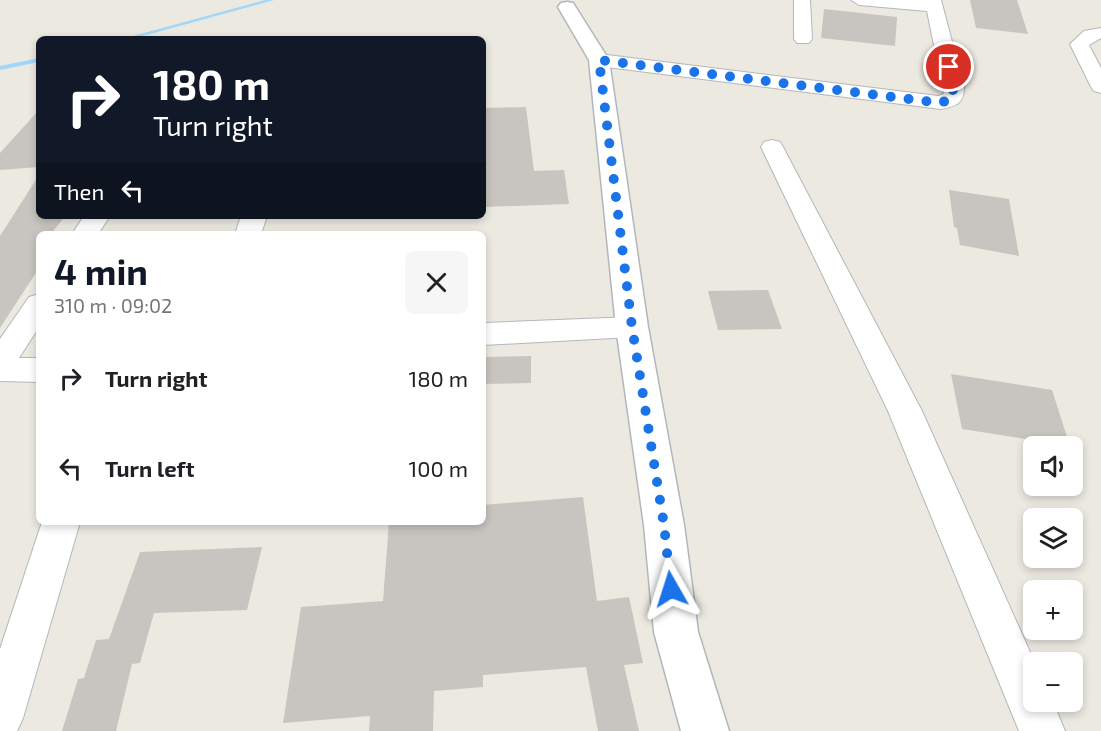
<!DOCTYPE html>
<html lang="en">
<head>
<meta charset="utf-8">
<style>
  :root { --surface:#fff; --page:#f6f6f6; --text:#202124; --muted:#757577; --accent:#111827 }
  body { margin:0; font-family:"Exo 2",sans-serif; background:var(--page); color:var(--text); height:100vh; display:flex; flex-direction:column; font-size:22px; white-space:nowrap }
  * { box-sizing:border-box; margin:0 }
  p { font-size:20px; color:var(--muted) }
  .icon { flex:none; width:33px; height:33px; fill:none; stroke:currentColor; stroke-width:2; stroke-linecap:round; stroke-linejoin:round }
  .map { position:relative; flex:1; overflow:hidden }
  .sheet { position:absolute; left:36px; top:231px; width:450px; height:294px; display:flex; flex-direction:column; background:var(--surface); border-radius:9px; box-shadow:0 3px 9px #0003 }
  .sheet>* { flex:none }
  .banner { position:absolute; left:36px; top:36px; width:450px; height:183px; border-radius:9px; box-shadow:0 3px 9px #0003; background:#111827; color:#fff; overflow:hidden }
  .buttons { position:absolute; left:1023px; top:436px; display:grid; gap:12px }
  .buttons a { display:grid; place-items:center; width:60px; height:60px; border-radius:9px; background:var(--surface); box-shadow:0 3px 9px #0003; font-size:30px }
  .pin { position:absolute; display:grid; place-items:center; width:51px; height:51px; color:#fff; margin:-26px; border:3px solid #fff; border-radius:50%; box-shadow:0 2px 6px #0007 }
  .me { position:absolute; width:66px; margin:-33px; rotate:354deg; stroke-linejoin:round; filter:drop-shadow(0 0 4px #0008) }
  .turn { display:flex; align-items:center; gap:21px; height:126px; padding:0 18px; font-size:27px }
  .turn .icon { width:78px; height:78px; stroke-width:2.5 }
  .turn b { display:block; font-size:42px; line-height:51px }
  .then { display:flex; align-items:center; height:57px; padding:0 18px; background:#0003; gap:12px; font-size:22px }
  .round { display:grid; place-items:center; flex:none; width:63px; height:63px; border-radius:9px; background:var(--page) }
  .overview { display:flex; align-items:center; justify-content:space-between; height:102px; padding:0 18px }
  h1 { font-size:36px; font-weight:700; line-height:45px; color:var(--accent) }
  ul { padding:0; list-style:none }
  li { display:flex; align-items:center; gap:18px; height:90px; padding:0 18px }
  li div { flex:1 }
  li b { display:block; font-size:22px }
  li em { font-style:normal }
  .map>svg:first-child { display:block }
</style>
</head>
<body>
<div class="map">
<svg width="1101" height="731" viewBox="0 0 1101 731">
  <rect width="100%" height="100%" fill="#ebe9e0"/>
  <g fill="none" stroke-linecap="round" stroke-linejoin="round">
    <g fill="#a2d7fa" fill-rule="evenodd">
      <path d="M265 0H274L132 39H122Z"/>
      <path d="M39 58V62L0 70V66Z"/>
    </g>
  </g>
  <g fill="#c8c5c0">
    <path d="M970 0H1017L1028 34 976 28Z"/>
    <path d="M824 9 897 17 895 46 821 38Z"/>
    <path d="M526 107 534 171 564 170 569 204 483 207V108Z"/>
    <path d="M39 110V167L0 170V153Z"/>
    <path d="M39 175V216H65L51 234H39V268L0 328V236Z"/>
    <path d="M949 190 1009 199 1019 256 960 245 957 228 954 227Z"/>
    <path d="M768 290 782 329 718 330 708 291Z"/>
    <path d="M531 356V383L483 384V357Z"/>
    <path d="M951 374 1052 390 1070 446 962 429Z"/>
    <path d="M583 497 597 601 629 597 643 663 624 665 639 731H598L586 667 483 675V687L434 691 433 731H369L370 716 283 723 301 607 383 601 389 522H483V505Z"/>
    <path d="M262 547 247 610 154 613 140 663 132 664 116 731H62L78 679 84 678 96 640 109 639 140 552Z"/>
  </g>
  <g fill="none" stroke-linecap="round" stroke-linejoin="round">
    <defs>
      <g id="minor">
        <path d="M794 0H810L812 39 809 43H797L794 39Z"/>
        <path d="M851 0H941L964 87C964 104 956 106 941 109L599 66 592 64 589 60 592 56 599 54 938 96 944 94 927 11 859 5Z"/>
        <path d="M1101 28V38L1089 45 1101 68V93L1094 91 1091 87 1070 44 1084 31Z"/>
        <path d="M772 140 780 142 783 147 922 411 1035 663 1034 702H1053L1065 731H1019L888 411 761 147 764 142Z"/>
        <path d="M84 216H110L98 234H72Z"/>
        <path d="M241 216H267L261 234H235Z"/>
        <path d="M39 294V327L19 358H39V382L0 381V339L29 297Z"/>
        <path d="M632 317 643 320 647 327 643 334 632 337 483 345V323Z"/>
        <path d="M42 522H80L23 718 17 731H0V649Z"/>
      </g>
      <path id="tertiary" d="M567 2 573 3 609 60 648 327 684 525 698 632 729 731H681L654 632 644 525 616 327 589 60 558 7 561 3Z"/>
    </defs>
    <use href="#minor" stroke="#b3b7bb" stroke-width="2"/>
    <use href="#tertiary" stroke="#b3b7bb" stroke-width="3"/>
    <use href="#minor" fill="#fff" fill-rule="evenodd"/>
    <use href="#tertiary" fill="#fff" fill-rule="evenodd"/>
  </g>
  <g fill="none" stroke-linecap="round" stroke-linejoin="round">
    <path stroke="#1a73e8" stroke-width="10" stroke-dasharray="0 18" d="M671 589 664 525 632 327 599 60 941 103 954 97 949 67"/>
  </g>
</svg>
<div class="buttons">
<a><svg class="icon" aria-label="sound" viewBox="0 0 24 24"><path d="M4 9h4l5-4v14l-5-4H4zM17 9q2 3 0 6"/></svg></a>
<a><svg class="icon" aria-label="layers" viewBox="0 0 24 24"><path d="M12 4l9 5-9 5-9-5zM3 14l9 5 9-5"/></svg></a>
<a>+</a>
<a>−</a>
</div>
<div class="pin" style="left:949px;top:67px;background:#d93025"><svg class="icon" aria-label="arrive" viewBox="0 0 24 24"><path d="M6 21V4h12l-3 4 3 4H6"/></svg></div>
<svg class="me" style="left:671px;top:589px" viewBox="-20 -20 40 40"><path d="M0-17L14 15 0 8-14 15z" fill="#1a73e8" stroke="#fff" stroke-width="4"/></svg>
<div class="banner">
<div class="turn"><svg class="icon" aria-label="right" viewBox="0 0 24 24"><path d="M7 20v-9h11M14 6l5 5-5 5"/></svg><div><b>180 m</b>Turn right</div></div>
<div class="then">Then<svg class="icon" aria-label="left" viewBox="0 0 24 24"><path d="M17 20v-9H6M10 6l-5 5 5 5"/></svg></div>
</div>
<section class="sheet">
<div class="overview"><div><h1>4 min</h1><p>310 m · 09:02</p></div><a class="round"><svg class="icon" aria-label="close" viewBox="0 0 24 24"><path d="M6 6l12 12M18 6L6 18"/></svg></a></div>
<ul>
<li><svg class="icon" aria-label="right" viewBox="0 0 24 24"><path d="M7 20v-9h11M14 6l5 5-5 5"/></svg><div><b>Turn right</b></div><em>180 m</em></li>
<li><svg class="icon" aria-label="left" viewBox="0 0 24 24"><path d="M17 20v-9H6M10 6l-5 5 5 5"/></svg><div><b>Turn left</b></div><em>100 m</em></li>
</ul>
</section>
</div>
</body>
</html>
